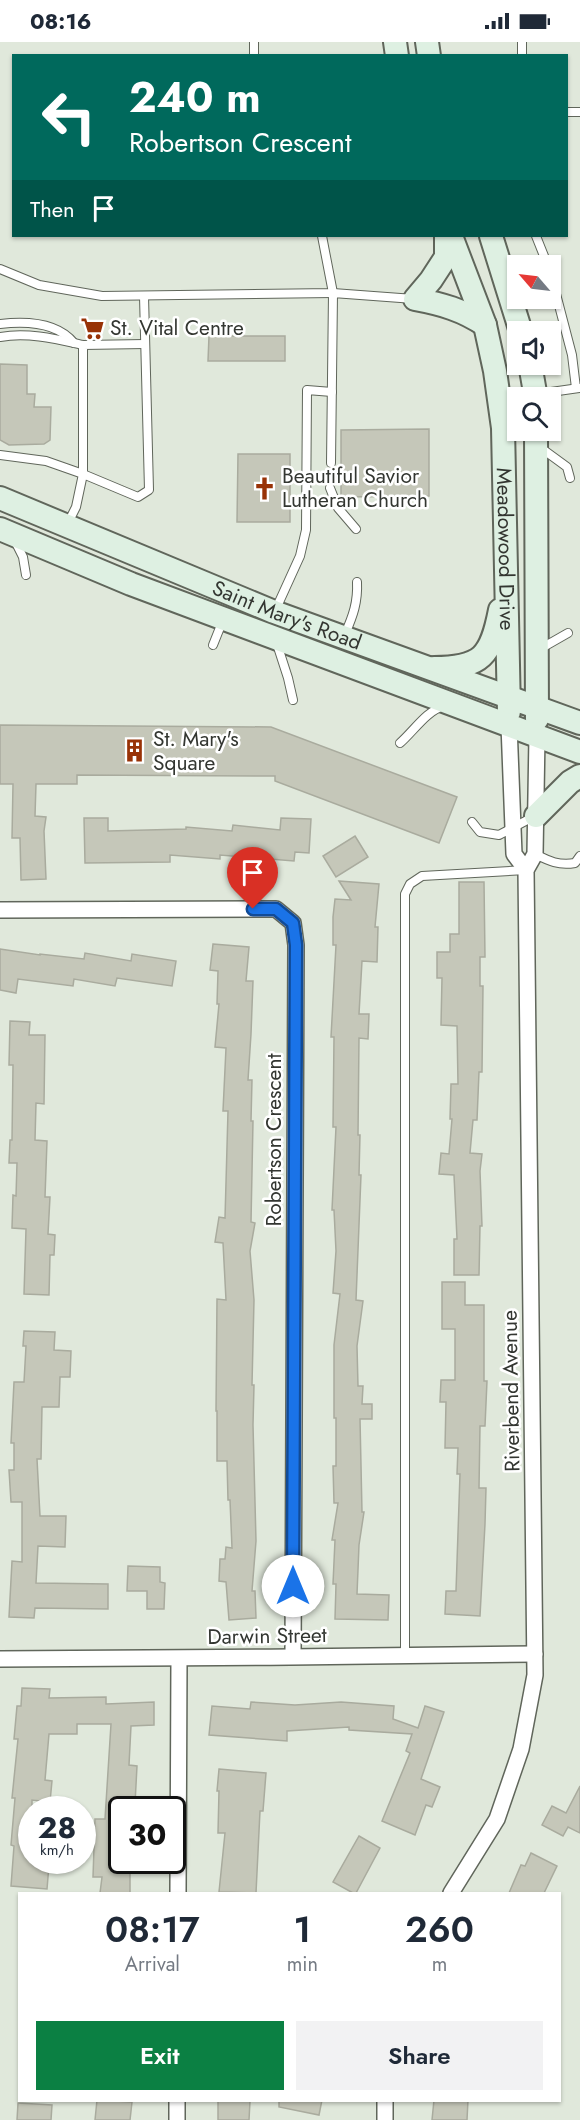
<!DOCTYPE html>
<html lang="en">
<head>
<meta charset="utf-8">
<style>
  :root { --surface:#fff; --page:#f2f2f3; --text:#1f2937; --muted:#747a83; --accent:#0b8043 }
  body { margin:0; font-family:Jost,sans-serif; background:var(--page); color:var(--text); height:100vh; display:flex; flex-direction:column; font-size:22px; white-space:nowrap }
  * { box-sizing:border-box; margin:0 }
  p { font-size:20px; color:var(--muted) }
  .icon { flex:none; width:33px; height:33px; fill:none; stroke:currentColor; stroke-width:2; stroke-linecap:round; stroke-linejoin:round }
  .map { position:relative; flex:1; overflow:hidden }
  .sheet { position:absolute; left:18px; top:1850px; width:543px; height:210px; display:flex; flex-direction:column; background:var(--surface); border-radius:0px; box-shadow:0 2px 4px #0004 }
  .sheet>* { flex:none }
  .top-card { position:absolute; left:12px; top:12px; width:556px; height:183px; border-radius:0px; box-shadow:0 2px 4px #0004; background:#00695c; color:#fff; overflow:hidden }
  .needle { width:39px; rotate:298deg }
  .fabs { position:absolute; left:507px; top:213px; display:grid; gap:12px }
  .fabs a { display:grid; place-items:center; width:54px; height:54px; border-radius:0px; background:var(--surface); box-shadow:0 2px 4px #0004; font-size:30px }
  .speed { position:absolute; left:18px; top:1754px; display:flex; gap:12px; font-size:30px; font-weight:700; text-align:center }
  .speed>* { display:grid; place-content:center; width:78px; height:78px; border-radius:50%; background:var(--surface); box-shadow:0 2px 4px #0004; line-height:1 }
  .speed small { font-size:15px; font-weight:400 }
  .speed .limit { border:3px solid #111; border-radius:9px; background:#fff; color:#111 }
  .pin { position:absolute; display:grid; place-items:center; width:51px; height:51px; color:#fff; margin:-62px -26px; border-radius:50% 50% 50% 0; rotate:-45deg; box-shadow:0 0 6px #0007 }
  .pin .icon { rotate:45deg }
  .me { position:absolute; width:66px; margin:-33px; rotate:0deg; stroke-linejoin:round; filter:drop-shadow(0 0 4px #0008) }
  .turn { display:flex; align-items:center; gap:21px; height:126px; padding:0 18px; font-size:27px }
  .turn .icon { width:78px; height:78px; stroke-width:2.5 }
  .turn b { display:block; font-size:42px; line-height:51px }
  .then { display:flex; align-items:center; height:57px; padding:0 18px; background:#0003; gap:12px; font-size:22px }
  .eta { display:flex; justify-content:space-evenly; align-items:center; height:102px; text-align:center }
  .eta b { font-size:36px; font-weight:600; line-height:42px }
  .button { display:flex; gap:12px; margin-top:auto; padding:12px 18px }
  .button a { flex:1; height:69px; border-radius:0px; background:var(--accent); color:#fff; font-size:24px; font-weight:600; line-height:69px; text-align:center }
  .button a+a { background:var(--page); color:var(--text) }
  .status { display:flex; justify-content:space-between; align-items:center; height:42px; padding:0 30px; background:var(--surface); direction:ltr }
  .status svg { height:16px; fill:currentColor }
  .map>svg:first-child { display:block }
</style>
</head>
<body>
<div class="status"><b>08:16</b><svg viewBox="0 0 49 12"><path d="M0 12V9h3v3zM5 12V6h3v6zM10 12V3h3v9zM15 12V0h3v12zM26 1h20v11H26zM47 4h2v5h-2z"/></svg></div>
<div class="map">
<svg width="580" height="2078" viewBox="0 0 580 2078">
  <rect width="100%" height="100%" fill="#e0e8db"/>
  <g fill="#c5c7b9" stroke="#a9ab9e" stroke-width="1.5">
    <path d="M209 294H285V319H208Z"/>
    <path d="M0 322 27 323V352H35L34 365H51L50 398 44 402 9 403 0 398Z"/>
    <path d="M429 387V454L341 455V388Z"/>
    <path d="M238 412H290V480H237Z"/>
    <path d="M0 683 271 685 457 755 439 801 275 739V734L77 733V742H36L35 774 46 775 44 789 46 837 21 838 20 796H12L13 742H0Z"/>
    <path d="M84 776H108V789L186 787V785L232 789 233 783 280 788 281 776 311 777 309 811 295 810 294 819 220 813V817L170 813V820L85 821Z"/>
    <path d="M355 794 368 815 336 835 323 814Z"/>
    <path d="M339 839 379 842 375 885H378L377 920 362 919 359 972H369L368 997 359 996 358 1093H360L359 1133H361L356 1258 363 1259 357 1304 358 1344H363L362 1362H372V1377H360L362 1470H364L359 1503 357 1552 389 1553 388 1578 335 1577 336 1542H333L335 1498H332L338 1461H334L333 1424H336V1376H334V1303L340 1252 333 1251 336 1209 334 1168H332L336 1085H333L334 995H331L336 903H333V875L335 857 351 858Z"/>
    <path d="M459 840H484L485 915H480V944H483L482 1030H479L477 1078H473L470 1111 482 1112 480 1129 482 1184H480L479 1233H454V1197H457L454 1133 439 1132 441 1111 449 1112 452 1077H450L451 1042H458L457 984 441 983 442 936H437V910H450V892H459Z"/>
    <path d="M213 902 249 905 246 939H253L251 992 248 1038H252L251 1079H253L251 1180 255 1181 250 1209 254 1258 252 1343H254L253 1383 256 1499 252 1549H255L256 1576 229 1578 226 1540 219 1539 220 1517H225L226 1505 232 1506 230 1458H228L227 1419H217V1369H216L217 1257 226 1258 223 1201 215 1200 219 1175 225 1176 228 1069H223L226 1006 215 1005 219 962H217L218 929 210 928Z"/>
    <path d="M0 907 40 913V912L84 917 85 911 131 919 132 912 176 919 172 944 117 936 115 944 74 937 73 944 18 937 16 951 0 948Z"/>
    <path d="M10 979 30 980 29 993H45L44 1062 36 1061 35 1098 47 1099 45 1155H50L48 1192 55 1193 54 1213H50L49 1253 24 1252 26 1187 12 1186 13 1153 16 1154 17 1121H9L10 1098H12L13 1023H9Z"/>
    <path d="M442 1240H465V1263H484V1339H487L485 1384H480L479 1446H486L485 1482 480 1574 445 1572 446 1549H456L460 1432H457L458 1406H445L446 1360H440L441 1338H455V1287H442Z"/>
    <path d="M24 1289 55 1290 54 1308 71 1309 70 1335H60L59 1365H42L41 1417H37L40 1474H66L65 1505 38 1504 36 1541 108 1542V1567L35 1566 34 1576 9 1575 12 1519 22 1520V1460H11L9 1428H14V1401H11L14 1340H24L26 1304H23Z"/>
    <path d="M128 1524 160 1525V1540L165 1541 164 1567H147V1549H127Z"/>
    <path d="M22 1646 50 1647 49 1656 106 1655V1662L154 1660V1683L131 1684 129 1723 137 1724 135 1762 122 1761V1818H130V1851H100L102 1835H93L95 1777H105L111 1682H77V1692H49L45 1738 52 1739 50 1760 32 1758V1818H40L39 1822 49 1823 47 1847 11 1844 14 1804 11 1803 15 1756H12L18 1697H14L17 1664H21Z"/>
    <path d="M251 1660 295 1663 341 1660 394 1664 393 1677 418 1686 425 1664 444 1670 421 1737 440 1745 432 1765 426 1763 415 1793 382 1779 410 1711 406 1709 412 1692 349 1688V1685L287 1689V1699L209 1693 212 1664 250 1667Z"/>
    <path d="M219 1727 266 1731 263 1769H260L256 1851 219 1850 225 1791H218L219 1749H217Z"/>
    <path d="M580 1744V1791L568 1785 563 1794 542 1783 552 1764 566 1771Z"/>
    <path d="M359 1794 380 1806 356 1851H353L333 1840Z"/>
    <path d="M531 1811 557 1824 544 1851H509L521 1823 525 1824Z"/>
    <path d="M97 2058 132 2060 130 2078H95Z"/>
    <path d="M218 2058 250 2059 249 2078H218Z"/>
    <path d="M279 2058H322L319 2073 279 2065Z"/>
    <path d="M434 2058H468L467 2078H432Z"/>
    <path d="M18 2061 52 2063 51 2078H17Z"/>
  </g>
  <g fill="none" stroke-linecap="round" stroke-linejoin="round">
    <defs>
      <g id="lane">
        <path d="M254 0V14"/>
        <path d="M522 14V0"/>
        <path d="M567 70H580"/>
        <path d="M536 194 548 224"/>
        <path d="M0 227 39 243 102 254 333 251 322 194"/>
        <path d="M550 229 572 313 576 346"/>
        <path d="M0 282C26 279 57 280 74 301"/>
        <path d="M0 295C28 290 56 297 83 303"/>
        <path d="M537 352 579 346"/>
        <path d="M541 406 567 425 570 436"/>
        <path d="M0 413 46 419 83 432 138 455 149 448 144 254"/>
        <path d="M331 421 333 251 414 257"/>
        <path d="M330 446 338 466 356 487"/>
        <path d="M68 481 76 465 83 432V303L145 302"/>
        <path d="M16 501 23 515 26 533"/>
        <path d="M275 569 300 514 306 488 307 348 332 350"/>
        <path d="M345 592C353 574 358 560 357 540"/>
        <path d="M277 602 288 636 293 658"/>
        <path d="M213 603 223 578"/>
        <path d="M540 607 568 591"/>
        <path d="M400 701C414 689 426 669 444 664"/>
        <path d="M472 780 480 790 499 793 533 775"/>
        <path d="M535 812C549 819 559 824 575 821L580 814"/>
        <path d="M405 1613V852L410 842 422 834 526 828"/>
      </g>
      <g id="street">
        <path d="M509 683 514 812 526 828"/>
        <path d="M0 868 276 867 293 881 296 903 293 1614"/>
        <path d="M0 1617C178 1617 357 1614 535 1612"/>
        <path d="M178 1851 179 1617"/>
        <path d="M451 1851 497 1777 521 1707 535 1633 526 828 535 812 537 694"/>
        <path d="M385 2058V2078"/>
        <path d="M177 2078V2058"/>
      </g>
      <g id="secondary">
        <path d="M395 0 397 14"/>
        <path d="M427 0 429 14"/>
        <path d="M446 194V215L431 238 415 257C442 262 463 268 485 283"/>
        <path id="s1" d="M451 194 485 283 495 329 503 386 509 670"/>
        <path d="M491 194 521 290"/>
        <path d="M530 322 536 356"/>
        <path d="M536 388 537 677"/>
        <path id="s2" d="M0 456 274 570 580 681"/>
        <path d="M0 487 131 542 580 710"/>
        <path d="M434 626C482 626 491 614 500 568"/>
        <path d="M536 774 570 740 580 734"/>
      </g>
    </defs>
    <use href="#lane" stroke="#60665b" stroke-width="10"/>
    <use href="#street" stroke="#60665b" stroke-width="18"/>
    <use href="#secondary" stroke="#60665b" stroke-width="26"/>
    <use href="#lane" stroke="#fff" stroke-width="8"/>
    <use href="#street" stroke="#fff" stroke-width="15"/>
    <use href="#secondary" stroke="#def0e2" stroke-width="22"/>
  </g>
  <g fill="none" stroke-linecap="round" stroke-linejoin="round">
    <defs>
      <path id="route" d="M253 867H276L293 881 296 903 293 1544"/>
    </defs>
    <use href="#route" stroke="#114b97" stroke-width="15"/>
    <use href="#route" stroke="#1a73e8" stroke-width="10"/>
  </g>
  <defs>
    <symbol id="supermarket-bare" viewBox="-9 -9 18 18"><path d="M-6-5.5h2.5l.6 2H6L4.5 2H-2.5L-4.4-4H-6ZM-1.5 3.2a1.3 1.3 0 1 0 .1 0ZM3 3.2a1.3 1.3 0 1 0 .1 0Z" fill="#983206" stroke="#fff" stroke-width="2.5" paint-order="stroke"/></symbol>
    <symbol id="church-bare" viewBox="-9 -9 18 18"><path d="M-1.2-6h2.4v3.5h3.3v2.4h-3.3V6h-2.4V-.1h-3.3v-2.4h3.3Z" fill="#983206" stroke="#fff" stroke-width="2.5" paint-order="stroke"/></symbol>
    <symbol id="building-bare" viewBox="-9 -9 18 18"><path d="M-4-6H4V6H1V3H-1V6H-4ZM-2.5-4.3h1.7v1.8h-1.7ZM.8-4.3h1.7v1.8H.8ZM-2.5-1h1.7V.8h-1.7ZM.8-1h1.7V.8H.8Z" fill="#983206" stroke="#fff" stroke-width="2.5" paint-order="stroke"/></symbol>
  </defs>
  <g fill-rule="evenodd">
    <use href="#supermarket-bare" x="76" y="270" width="33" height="33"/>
    <use href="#church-bare" x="248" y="430" width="33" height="33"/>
    <use href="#building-bare" x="118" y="692" width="33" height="33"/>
  </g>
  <g text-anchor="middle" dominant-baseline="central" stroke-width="5" stroke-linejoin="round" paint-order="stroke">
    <g font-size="21" fill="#333631" stroke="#fff" text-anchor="start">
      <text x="110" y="286">St. Vital Centre</text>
      <text x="282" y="434">Beautiful Savior<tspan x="282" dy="24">Lutheran Church</tspan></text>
      <text x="153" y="697">St. Mary's<tspan x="153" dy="24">Square</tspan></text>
    </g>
    <g font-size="21" fill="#333631" stroke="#fff">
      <text stroke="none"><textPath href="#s1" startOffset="321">Meadowood Drive</textPath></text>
      <text stroke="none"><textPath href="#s2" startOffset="310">Saint Mary's Road</textPath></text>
      <text transform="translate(274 1098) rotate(-90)">Robertson Crescent</text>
      <text transform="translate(511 1349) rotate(-91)">Riverbend Avenue</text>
      <text transform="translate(267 1594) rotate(-1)">Darwin Street</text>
    </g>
  </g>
</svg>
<div class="fabs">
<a><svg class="needle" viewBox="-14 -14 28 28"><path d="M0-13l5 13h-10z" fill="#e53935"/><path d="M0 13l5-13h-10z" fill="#747a83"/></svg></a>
<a><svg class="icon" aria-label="sound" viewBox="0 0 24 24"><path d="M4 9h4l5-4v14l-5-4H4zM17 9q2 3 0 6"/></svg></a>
<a><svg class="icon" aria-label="search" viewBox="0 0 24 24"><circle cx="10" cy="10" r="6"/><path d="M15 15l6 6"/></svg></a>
</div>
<div class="speed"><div>28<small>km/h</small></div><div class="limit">30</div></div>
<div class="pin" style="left:253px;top:867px;background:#d93025"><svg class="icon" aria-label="arrive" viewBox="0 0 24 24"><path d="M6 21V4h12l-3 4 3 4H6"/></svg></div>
<svg class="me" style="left:293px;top:1544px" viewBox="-20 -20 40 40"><circle r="19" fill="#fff"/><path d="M0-13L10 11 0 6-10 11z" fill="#1a73e8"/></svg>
<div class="top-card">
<div class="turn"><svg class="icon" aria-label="left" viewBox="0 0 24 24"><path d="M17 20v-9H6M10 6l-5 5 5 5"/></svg><div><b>240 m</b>Robertson Crescent</div></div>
<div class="then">Then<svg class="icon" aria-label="arrive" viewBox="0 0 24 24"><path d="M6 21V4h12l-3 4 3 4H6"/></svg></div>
</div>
<section class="sheet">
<div class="eta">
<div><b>08:17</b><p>Arrival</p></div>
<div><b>1</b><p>min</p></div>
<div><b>260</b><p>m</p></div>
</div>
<div class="button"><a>Exit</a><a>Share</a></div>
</section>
</div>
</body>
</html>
